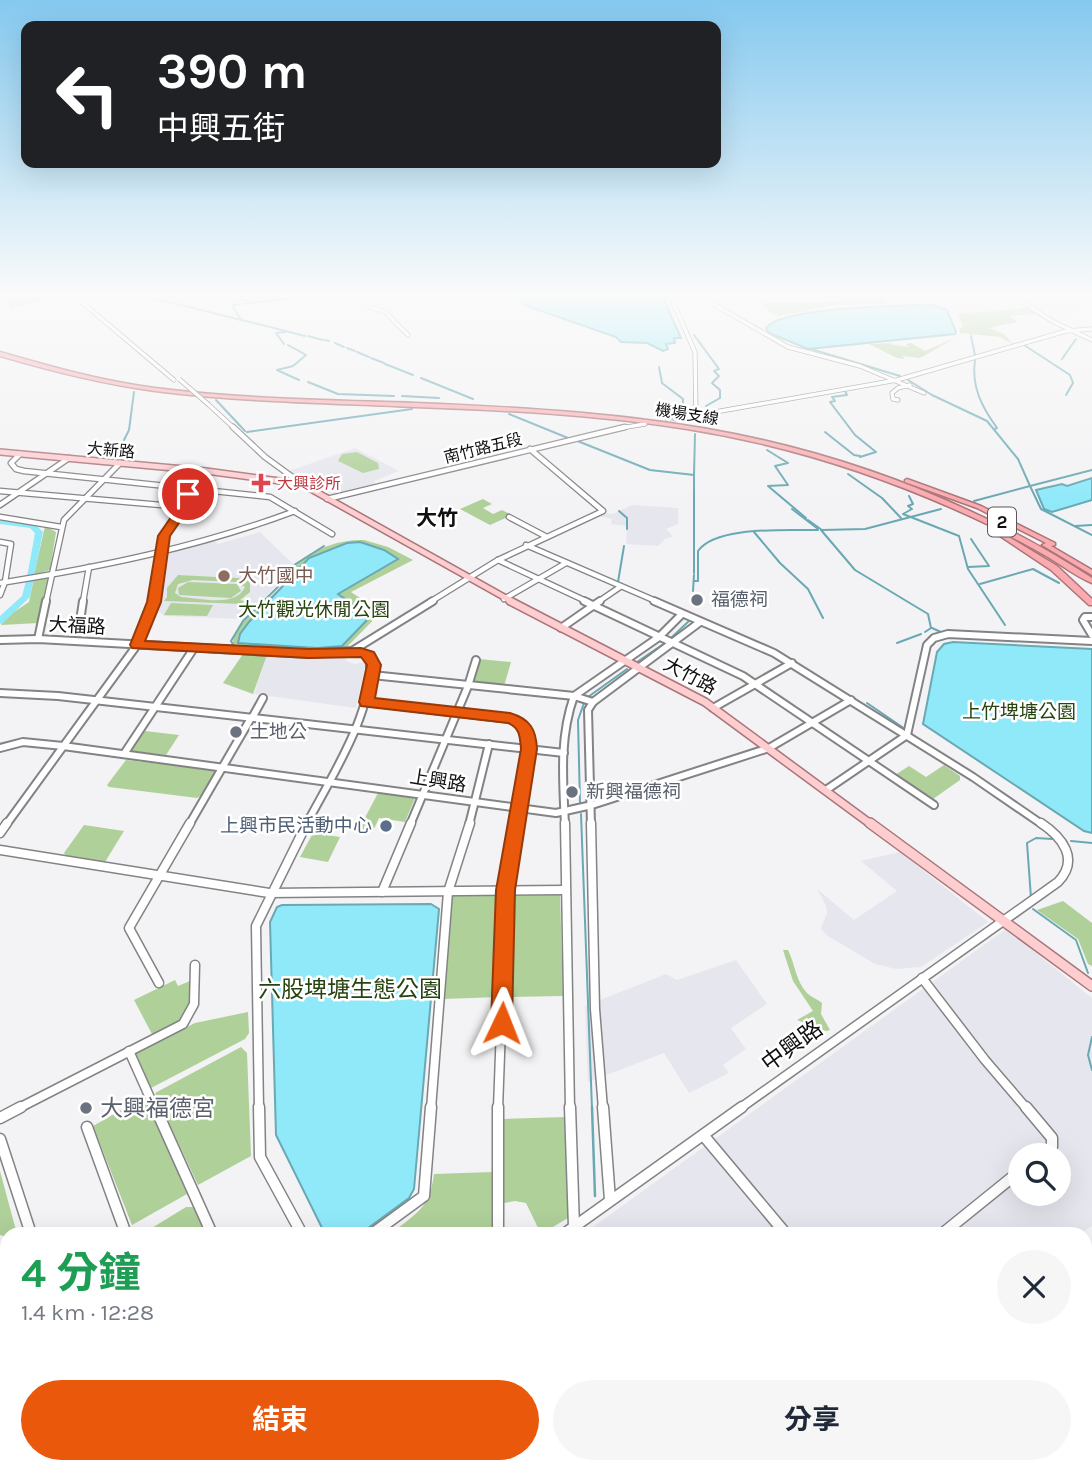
<!DOCTYPE html>
<html lang="zh-TW">
<head>
<meta charset="utf-8">
<style>
  :root { --surface:#fff; --page:#f6f6f7; --text:#1f2937; --muted:#747a83; --accent:#ea580c }
  body { margin:0; font-family:Karla,"Noto Sans TC",sans-serif; background:var(--page); color:var(--text); height:100vh; display:flex; flex-direction:column; font-size:26px; white-space:nowrap }
  * { box-sizing:border-box; margin:0 }
  p { font-size:23px; color:var(--muted) }
  .icon { flex:none; width:38px; height:38px; fill:none; stroke:currentColor; stroke-width:2; stroke-linecap:round; stroke-linejoin:round }
  .map { position:relative; flex:1; overflow:hidden }
  .drawer { position:absolute; left:0px; top:1227px; width:1092px; height:247px; display:flex; flex-direction:column; background:var(--surface); border-radius:21px 21px 0 0; box-shadow:0 7px 28px #0002 }
  .drawer>* { flex:none }
  .banner { position:absolute; left:21px; top:21px; width:700px; height:147px; border-radius:14px; box-shadow:0 7px 28px #0002; background:#202124; color:#fff; overflow:hidden }
  .controls { position:absolute; left:1008px; top:1143px; display:grid; gap:14px }
  .controls a { display:grid; place-items:center; width:63px; height:63px; border-radius:50%; background:var(--surface); box-shadow:0 7px 28px #0002; font-size:35px }
  .pin { position:absolute; display:grid; place-items:center; width:60px; height:60px; color:#fff; margin:-30px; border:4px solid #fff; border-radius:50%; box-shadow:0 2px 7px #0007 }
  .me { position:absolute; width:77px; margin:-38px; rotate:2deg; stroke-linejoin:round; filter:drop-shadow(0 0 5px #0008) }
  .turn { display:flex; align-items:center; gap:24px; height:147px; padding:0 21px; font-size:32px }
  .turn .icon { width:91px; height:91px; stroke-width:2.5 }
  .turn b { display:block; font-size:49px; line-height:60px }
  .round { display:grid; place-items:center; flex:none; width:74px; height:74px; border-radius:37px; background:var(--page) }
  .summary { display:flex; align-items:center; justify-content:space-between; height:119px; padding:0 21px }
  h1 { font-size:42px; font-weight:700; line-height:52px; color:#1e9e55 }
  .action { display:flex; gap:14px; margin-top:auto; padding:14px 21px }
  .action a { flex:1; height:80px; border-radius:42px; background:var(--accent); color:#fff; font-size:28px; font-weight:700; line-height:80px; text-align:center }
  .action a+a { background:var(--page); color:var(--text) }
  .map>svg:first-child { display:block }
</style>
</head>
<body>
<div class="map">
<svg width="1092" height="1473" viewBox="0 0 1092 1473">
  <rect width="100%" height="100%" fill="#f3f3f5"/>
  <g fill="#e6e6ee" fill-rule="evenodd">
    <path d="M1013 293H1042L1054 298 1092 293V299L1089 300 1092 305 1072 306 1078 312 1056 313 1049 307H1043L1045 310 1041 311Z"/>
    <path d="M976 295 1001 311 958 314 949 300 953 299 951 297Z"/>
    <path d="M355 448 399 471 374 481 376 484 332 494 289 471Z"/>
    <path d="M632 505 678 508V524L666 529 673 537 665 539 658 546 626 544 627 526 611 524 612 519 597 516 605 513 613 514Z"/>
    <path d="M260 532 293 564 281 581 243 619 164 616 156 609 167 553 214 540 218 544Z"/>
    <path d="M267 655H348L346 661 355 664 366 661 356 708 254 694Z"/>
    <path d="M900 852 988 922 921 967 896 969 875 964 828 936 821 929 827 913 826 905 817 889 854 920 897 891 861 861Z"/>
    <path d="M1006 929 1092 998V1226L1080 1234H593V1227ZM1020 1155H1059V1194H1020Z"/>
    <path d="M736 960 767 1004 731 1028 746 1049 723 1065 729 1073 689 1093 664 1053 588 1082 585 1006 666 974 677 980Z"/>
    <path d="M803 1466 805 1473H601V1467Z"/>
  </g>
  <g fill="#afd099" fill-rule="evenodd">
    <path d="M7 293H67L70 295 10 308Z"/>
    <path d="M868 293H874L889 304 836 305 779 316 770 313 761 303H816L856 299 855 297H865Z"/>
    <path d="M1029 308 1037 314 1010 316 1018 322 988 328 1004 334 1013 344 1000 337 960 333 959 328 963 327 958 314Z"/>
    <path d="M955 338 920 358 902 356 905 359 897 358 869 344 893 343 889 344 909 347 906 344 911 343 925 351Z"/>
    <path d="M357 452 378 463 379 469 363 473 338 461 342 454Z"/>
    <path d="M483 499 492 504 483 508 493 514 502 510 512 515 490 525 460 509Z"/>
    <path d="M45 526 56 532 50 570 34 575Z"/>
    <path d="M364 540 388 547 413 560 351 592 381 612 344 650C308 652 268 653 233 644 231 624 273 598 285 582 290 574 294 566 301 560 318 547 343 539 364 540Z"/>
    <path d="M178 575 255 579 250 583V592L240 600 244 601 242 604 164 601 167 597V588ZM193 580 236 582 245 587C236 608 199 598 181 597L175 593 178 584Z"/>
    <path d="M49 577 39 623 1 625 5 618 29 602 34 578Z"/>
    <path d="M188 582 237 584 241 591 231 598 179 595 178 588Z"/>
    <path d="M171 603 213 605 207 616 164 615Z"/>
    <path d="M243 654 267 655 253 694 223 683Z"/>
    <path d="M479 659 511 662 504 686 472 683Z"/>
    <path d="M145 731 179 735 166 755 132 751 131 749Z"/>
    <path d="M126 760 216 770 202 795 197 798 109 787 107 785Z"/>
    <path d="M944 765 960 776V780L933 799 895 775 909 766 926 777Z"/>
    <path d="M378 793 415 798 405 822 379 818 373 831 359 829Z"/>
    <path d="M84 825 124 831 105 862 66 856 64 853Z"/>
    <path d="M313 833 340 837 328 862 300 857Z"/>
    <path d="M452 895 501 896 499 997 443 999Z"/>
    <path d="M560 895 563 996 507 997 509 896Z"/>
    <path d="M1063 901 1092 923V966L1088 964 1078 939 1037 910Z"/>
    <path d="M783 950H788C795 964 796 982 807 993 811 997 817 999 822 1003L821 1014 830 1030 826 1031 797 1020 813 1011 793 981Z"/>
    <path d="M175 980 178 986 190 981V1011L178 1023 153 1036 134 1000Z"/>
    <path d="M248 1012 249 1033 245 1039 151 1088 133 1054 195 1023Z"/>
    <path d="M241 1047 247 1053 251 1156 198 1185 155 1093Z"/>
    <path d="M146 1096 187 1194 132 1225 93 1126Z"/>
    <path d="M566 1117 568 1218 541 1234 526 1203 515 1201 504 1203 503 1119Z"/>
    <path d="M0 1171 17 1234H7V1237L0 1235Z"/>
    <path d="M493 1172 492 1234H400L397 1229C421 1210 430 1205 434 1174Z"/>
    <path d="M186 1207H195L206 1234H142Z"/>
    <path d="M0 1300 5 1305 0 1340 7 1361V1400L0 1422Z"/>
    <path d="M7 1405V1466L91 1467 94 1473H0V1426Z"/>
    <path d="M451 1466H565L566 1468 559 1473H445Z"/>
  </g>
  <g fill="#90e9f9" stroke="#6aa8b3" stroke-width="2">
    <path d="M524 293H661L681 338H674L675 343 666 344 668 349 663 351 647 343 621 342 616 337 524 305 520 298Z"/>
    <path d="M934 305 947 310 956 332 955 334 808 349 769 333 766 328C782 306 904 306 934 305Z"/>
    <path d="M1092 478V500L1052 512 1044 509 1036 490 1062 484 1067 486Z"/>
    <path d="M360 542 384 550 398 559 338 594 368 615V619L342 646 317 648 238 643 240 634 249 622 309 558 347 543Z"/>
    <path d="M953 642 1092 649V833L1084 831 923 724 937 652 944 644Z"/>
    <path d="M431 904 439 909 414 1189 409 1198 360 1234H325L276 1135 270 922 277 907 282 905Z"/>
  </g>
  <g fill="none" stroke-linecap="round" stroke-linejoin="round">
    <g stroke="#6aa8b3" stroke-width="2">
      <path d="M133 293 241 320 232 305 303 297 290 293"/>
      <path d="M235 293 243 300 253 302"/>
      <path d="M242 320 305 336"/>
      <path d="M694 335 719 369 714 371 719 376 712 383 720 390V398L706 406"/>
      <path d="M308 336 323 340"/>
      <path d="M971 336 975 355"/>
      <path d="M325 340 329 341"/>
      <path d="M335 343 344 347"/>
      <path d="M284 344 276 333 285 332"/>
      <path d="M288 345 306 355 293 366 277 370 299 380"/>
      <path d="M1024 345 1070 375 1073 383 1066 395"/>
      <path d="M347 348 355 351"/>
      <path d="M811 349 900 376"/>
      <path d="M357 352 369 357"/>
      <path d="M371 358 384 363"/>
      <path d="M1062 359 1076 339"/>
      <path d="M975 360C971 387 982 407 997 428L995 429"/>
      <path d="M385 364 413 375"/>
      <path d="M659 367 662 383 683 399V416"/>
      <path d="M421 378 473 399"/>
      <path d="M908 380 932 395 987 421 1018 459 1030 486 974 501"/>
      <path d="M308 382 338 394 394 396"/>
      <path d="M845 391 847 395 832 397 835 401 830 402 855 435 876 452 860 457"/>
      <path d="M402 396 439 398"/>
      <path d="M216 400 245 431"/>
      <path d="M509 414 568 438"/>
      <path d="M247 432 412 409"/>
      <path d="M825 432 854 455 860 456"/>
      <path d="M124 440 129 430 134 392"/>
      <path d="M575 440 650 470 694 475 695 434"/>
      <path d="M767 450 788 463 775 466 788 485 768 486 806 518"/>
      <path d="M1092 470 1030 486 1041 509 1092 535"/>
      <path d="M848 474 882 498 901 518"/>
      <path d="M694 476V573"/>
      <path d="M909 496 913 504 908 506 912 509 903 514 959 536 968 569 1005 625"/>
      <path d="M792 509 818 529"/>
      <path d="M619 511 627 518V529"/>
      <path d="M808 520 822 530 865 529 941 509"/>
      <path d="M1075 526 1092 525"/>
      <path d="M821 530 855 570 928 614 931 628 925 632"/>
      <path d="M754 532 780 563 808 589 823 618"/>
      <path d="M968 567 989 566 971 539"/>
      <path d="M694 581H698V551C716 525 789 531 818 530"/>
      <path d="M618 582 624 546"/>
      <path d="M980 584 1033 569 1059 583"/>
      <path d="M693 591 694 575"/>
      <path d="M932 628 943 633"/>
      <path d="M1028 635 1072 637"/>
      <path d="M671 638 690 620"/>
      <path d="M897 643 921 634"/>
      <path d="M234 646 231 641 243 621 283 582 291 567 324 546"/>
      <path d="M637 662 665 643"/>
      <path d="M588 697 627 669"/>
      <path d="M867 703 905 729 923 649"/>
      <path d="M580 803 578 720 584 703"/>
      <path d="M581 814 592 1109"/>
      <path d="M1071 841 1092 843"/>
      <path d="M1031 898 1027 843 1036 838 1052 839"/>
      <path d="M1033 909 1076 940 1088 973"/>
      <path d="M1092 1037 1088 1055 1092 1070"/>
    </g>
    <g stroke="#6aa8b3" stroke-width="2.5">
      <path d="M592 1107 595 1196"/>
      <path d="M597 1230 598 1234"/>
      <path d="M607 1466V1473"/>
    </g>
    <path fill="#90e9f9" fill-rule="evenodd" d="M0 520 35 524 43 532 30 597 3 623 0 624V616L22 596 27 577 35 533 30 528 0 524Z"/>
    <path stroke="#d1d1d3" stroke-width="3.5" stroke-dasharray="3.5 2" stroke-linecap="butt" d="M654 423 675 419"/>
    <defs>
      <g id="minor-far4">
        <path d="M71 293 174 380"/>
        <path d="M355 293 370 307 385 312 408 335"/>
        <path d="M669 293 695 352 696 415"/>
        <path d="M694 293 788 347 860 366 924 393"/>
        <path d="M1007 293 1054 322 1092 340"/>
        <path d="M80 301 101 293"/>
        <path d="M898 400 893 399 892 393 898 388 910 385"/>
        <path d="M209 405 235 429"/>
        <path d="M675 419 897 380 1066 331 1092 329"/>
        <path d="M615 429 645 424"/>
      </g>
      <g id="minor-far3">
        <path d="M233 427 265 457 302 484"/>
        <path d="M20 454 11 463 16 469 24 471 270 497 332 534"/>
        <path d="M0 491 184 507"/>
        <path d="M327 499 625 427"/>
        <path d="M0 505 69 458"/>
        <path d="M0 517 61 527"/>
        <path d="M509 517 545 536"/>
        <path d="M0 542 11 544 5 582 0 595"/>
        <path d="M526 545 658 602"/>
        <path d="M498 560 588 602"/>
        <path d="M0 583C101 567 199 547 295 511"/>
        <path d="M504 599 566 563"/>
        <path d="M46 602 64 520 120 463"/>
        <path d="M83 602 89 567"/>
        <path d="M154 602 164 536 184 507 191 487 206 471"/>
        <path d="M430 602 498 560 603 511 530 449"/>
        <path d="M598 602 620 587"/>
      </g>
      <g id="minor-far2">
        <path d="M584 601 743 676 934 805"/>
        <path d="M654 601 774 653 973 777 1043 825"/>
        <path d="M1092 617H1085L1083 620 1092 635"/>
        <path d="M80 621 83 601"/>
        <path d="M561 628 600 601"/>
        <path d="M38 639 46 601"/>
        <path d="M0 640 38 639 309 654 352 651 433 601"/>
        <path d="M372 675 574 696 593 702"/>
        <path d="M0 693 58 696 564 753"/>
        <path d="M366 702 510 719C543 732 521 797 517 825"/>
        <path d="M713 708 792 663"/>
        <path d="M252 718 263 698"/>
        <path d="M907 735 927 645 934 638 948 634 1092 641"/>
        <path d="M0 748 23 742 63 746 556 813 592 805 769 748 851 700"/>
        <path d="M124 754 194 648"/>
        <path d="M826 790 907 735"/>
        <path d="M6 825 137 645 154 601"/>
        <path d="M189 825 251 718"/>
        <path d="M306 825C330 779 378 706 369 655L352 651"/>
        <path d="M410 825 468 686 476 660"/>
        <path d="M469 825 489 744"/>
        <path d="M565 825C563 781 559 738 574 696L659 637 682 614"/>
        <path d="M591 825 588 710 593 702 700 622"/>
      </g>
      <g id="minor-far1">
        <path d="M565 823 570 1109"/>
        <path d="M591 823 595 1009 603 1109"/>
        <path d="M0 833 7 823"/>
        <path d="M0 850 269 893 565 890"/>
        <path d="M382 892 411 823"/>
        <path d="M922 978 985 1060 1027 1109"/>
        <path d="M159 983 129 928 190 823"/>
        <path d="M129 1051 155 1109"/>
        <path d="M17 1109 183 1024 194 1004 195 965"/>
        <path d="M259 1109 256 926 307 823"/>
        <path d="M431 1109 448 892 470 823"/>
        <path d="M498 1109 506 890 517 823"/>
        <path d="M739 1109 1058 882C1080 859 1062 837 1041 823"/>
      </g>
      <g id="minor">
        <path d="M155 1107 212 1234"/>
        <path d="M259 1107 260 1157 302 1234"/>
        <path d="M570 1107 574 1227"/>
        <path d="M603 1107 610 1200"/>
        <path d="M1026 1107 1052 1138V1147L1041 1155"/>
        <path d="M0 1118 21 1107"/>
        <path d="M87 1127 126 1234"/>
        <path d="M704 1136 786 1234"/>
        <path d="M0 1139 31 1234"/>
        <path d="M372 1234 424 1196 431 1107"/>
        <path d="M498 1234V1107"/>
        <path d="M564 1234 742 1107"/>
        <path d="M942 1234 1020 1171"/>
        <path d="M112 1466 114 1473"/>
        <path d="M216 1466 218 1473"/>
        <path d="M228 1473 237 1466"/>
      </g>
      <path id="major-far2" d="M0 452 206 471 302 484 513 602"/>
      <path id="major-far1" d="M510 601 705 702 872 825"/>
      <path id="major" d="M870 823 1092 986"/>
      <g id="highway">
        <path d="M0 352C52 367 101 381 155 388 241 399 328 400 415 403 492 406 570 410 647 420 773 435 896 472 1009 530 1037 544 1065 561 1092 578V583C1077 577 1063 566 1048 557 1030 547 1012 537 993 527 896 480 794 446 687 429 597 415 506 410 415 407 328 403 241 402 155 391 102 384 51 371 0 356Z"/>
        <path d="M907 479 981 506 1055 543V545L1051 546 1092 570V575L1042 545 1046 543 977 508 905 482V480Z"/>
        <path d="M999 531 1057 566 1092 599V605H1089L1051 570 997 534 996 533Z"/>
        <path d="M1092 1329V1346L1085 1349V1333Z"/>
        <path d="M1092 1381V1402L1090 1404 1085 1407V1385L1087 1383Z"/>
        <path d="M1092 1436V1455L1085 1459V1440Z"/>
        <path d="M944 1466H964L960 1473H941Z"/>
        <path d="M1006 1466H1026L1022 1473H1003Z"/>
        <path d="M1059 1466H1078L1074 1473H1056Z"/>
      </g>
    </defs>
    <use href="#minor-far4" stroke="#838385" stroke-width="5"/>
    <use href="#minor-far3" stroke="#838385" stroke-width="7"/>
    <use href="#minor-far2" stroke="#838385" stroke-width="10"/>
    <use href="#minor-far1" stroke="#838385" stroke-width="11"/>
    <use href="#minor" stroke="#838385" stroke-width="13"/>
    <use href="#major-far2" stroke="#a97578" stroke-width="8"/>
    <use href="#major-far1" stroke="#a97578" stroke-width="10"/>
    <use href="#major" stroke="#a97578" stroke-width="12"/>
    <use href="#highway" stroke="#a97578" stroke-width="3"/>
    <use href="#minor-far4" stroke="#fff" stroke-width="3.5"/>
    <use href="#minor-far3" stroke="#fff" stroke-width="4.5"/>
    <use href="#minor-far2" stroke="#fff" stroke-width="6"/>
    <use href="#minor-far1" stroke="#fff" stroke-width="8"/>
    <use href="#minor" stroke="#fff" stroke-width="10"/>
    <use href="#major-far2" stroke="#fdcdd0" stroke-width="5"/>
    <use href="#major-far1" stroke="#fdcdd0" stroke-width="7"/>
    <use href="#major" stroke="#fdcdd0" stroke-width="9"/>
    <use href="#highway" fill="#fbabb0" fill-rule="evenodd"/>
    <defs>
      <path id="minor-bridge" d="M179 379 209 405"/>
    </defs>
    <use href="#minor-bridge" stroke="#838385" stroke-width="5" stroke-linecap="butt"/>
    <use href="#minor-bridge" stroke="#fff" stroke-width="3.5"/>
  </g>
  <linearGradient id="sky" x2="0" y2="1"><stop stop-color="#85c9ef"/><stop offset="0.59" stop-color="#fafafa"/><stop offset="1" stop-color="#fafafa" stop-opacity="0"/></linearGradient>
  <rect width="1092" height="499" fill="url(#sky)"/>
  <path fill="#ea580c" stroke="#983908" stroke-width="2" d="M183 491 193 494 190 507 170 536 161 602 145 641 309 649 361 648 374 652 381 665 375 698 510 713C530 719 536 729 537 749L515 890 512 1023 509 1029 502 1032 494 1029 491 1023 496 890 521 749C520 737 520 728 508 723L361 706 359 702 367 665 361 657 309 658 132 648 130 645 147 602 158 536 178 507Z"/>
  <path fill="#e0444e" stroke="#fff" stroke-width="2.5" d="M257.5 472.5h7v7h7v7h-7v7h-7v-7h-7v-7h7z"/>
  <circle fill="#8d6e63" stroke="#fff" stroke-width="2.5" cx="224" cy="576" r="7"/>
  <g fill="#6b7280" stroke="#fff" stroke-width="2.5">
    <circle cx="697" cy="600" r="7"/>
    <circle cx="236" cy="732" r="7"/>
    <circle cx="572" cy="792" r="7"/>
    <circle cx="86" cy="1108" r="7"/>
  </g>
  <circle fill="#5c6f8a" stroke="#fff" stroke-width="2.5" cx="386" cy="826" r="7"/>
  <g text-anchor="middle" dominant-baseline="central" stroke-width="5" stroke-linejoin="round" paint-order="stroke">
    <g font-size="16" fill="#101011" stroke="#fff">
      <text transform="translate(687 414) rotate(9)">機場支線</text>
      <text transform="translate(483 448) rotate(-14)">南竹路五段</text>
      <text transform="translate(111 450) rotate(5)">大新路</text>
    </g>
    <g font-size="16" fill="#be3a42" stroke="#fff" text-anchor="start">
      <text x="277" y="483">大興診所</text>
    </g>
    <rect fill="#fff" stroke="#585858" stroke-width="2" x="988" y="507.5" width="28" height="29" rx="5"/>
    <g font-size="18" font-weight="bold" fill="#101011">
      <text x="1002" y="522">2</text>
    </g>
    <g font-size="19" fill="#785e54" stroke="#fff" text-anchor="start">
      <text x="238" y="576">大竹國中</text>
    </g>
    <g font-size="19" fill="#5b616d" stroke="#fff" text-anchor="start">
      <text x="711" y="600">福德祠</text>
      <text x="250" y="732">土地公</text>
      <text x="586" y="792">新興福德祠</text>
    </g>
    <g font-size="19" fill="#27430f" stroke="#fff">
      <text x="314" y="610">大竹觀光休閒公園</text>
      <text x="1019" y="712">上竹埤塘公園</text>
    </g>
    <g font-size="19" fill="#101011" stroke="#fff">
      <text transform="translate(77 626) rotate(3)">大福路</text>
      <text transform="translate(690 676) rotate(28)">大竹路</text>
      <text transform="translate(438 781) rotate(9)">上興路</text>
    </g>
    <g font-size="19" fill="#4e5e75" stroke="#fff" text-anchor="end">
      <text x="372" y="826">上興市民活動中心</text>
    </g>
    <g font-size="21" font-weight="bold" fill="#101011" stroke="#fff">
      <text x="437" y="518">大竹</text>
    </g>
    <g font-size="23" fill="#27430f" stroke="#fff">
      <text x="350" y="989">六股埤塘生態公園</text>
    </g>
    <g font-size="23" fill="#101011" stroke="#fff">
      <text transform="translate(792 1046) rotate(-36)">中興路</text>
    </g>
    <g font-size="23" fill="#5b616d" stroke="#fff" text-anchor="start">
      <text x="100" y="1108">大興福德宮</text>
    </g>
  </g>
</svg>
<div class="controls">
<a><svg class="icon" aria-label="search" viewBox="0 0 24 24"><circle cx="10" cy="10" r="6"/><path d="M15 15l6 6"/></svg></a>
</div>
<div class="pin" style="left:188px;top:494px;background:#d93025"><svg class="icon" aria-label="arrive" viewBox="0 0 24 24"><path d="M6 21V4h12l-3 4 3 4H6"/></svg></div>
<svg class="me" style="left:502px;top:1023px" viewBox="-20 -20 40 40"><path d="M0-17L14 15 0 8-14 15z" fill="#ea580c" stroke="#fff" stroke-width="4"/></svg>
<div class="banner">
<div class="turn"><svg class="icon" aria-label="left" viewBox="0 0 24 24"><path d="M17 20v-9H6M10 6l-5 5 5 5"/></svg><div><b>390 m</b>中興五街</div></div>
</div>
<section class="drawer">
<div class="summary"><div><h1>4 分鐘</h1><p>1.4 km · 12:28</p></div><a class="round"><svg class="icon" aria-label="close" viewBox="0 0 24 24"><path d="M6 6l12 12M18 6L6 18"/></svg></a></div>
<div class="action"><a>結束</a><a>分享</a></div>
</section>
</div>
</body>
</html>
